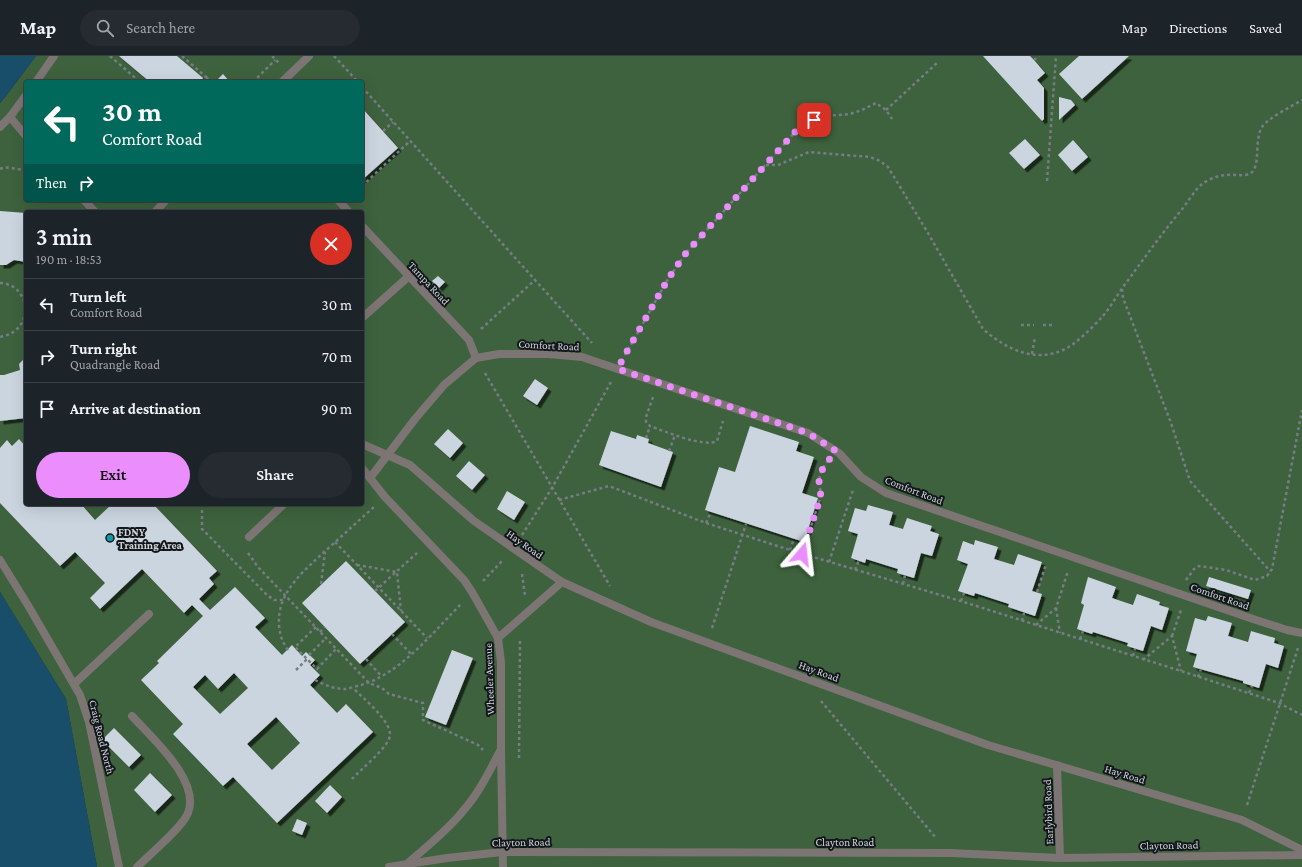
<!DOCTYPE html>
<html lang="en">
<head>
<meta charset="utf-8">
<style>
  :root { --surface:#1c2329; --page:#252b31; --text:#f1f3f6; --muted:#a0a4a8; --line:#3a4046; --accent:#eb8dfc }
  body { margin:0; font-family:"Crimson Pro",serif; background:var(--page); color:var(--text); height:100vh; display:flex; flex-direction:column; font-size:15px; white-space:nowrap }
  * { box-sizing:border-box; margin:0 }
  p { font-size:13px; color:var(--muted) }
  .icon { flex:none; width:22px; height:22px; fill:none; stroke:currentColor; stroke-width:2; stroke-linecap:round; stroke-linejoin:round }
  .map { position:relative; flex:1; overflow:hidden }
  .sheet { position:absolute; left:24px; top:154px; width:340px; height:296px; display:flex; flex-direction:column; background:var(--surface); border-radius:4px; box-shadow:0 4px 16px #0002,0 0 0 1px var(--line) }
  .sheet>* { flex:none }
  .hud { position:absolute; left:24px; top:24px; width:340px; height:122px; border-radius:4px; box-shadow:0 4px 16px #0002,0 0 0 1px var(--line); background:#00695c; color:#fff; overflow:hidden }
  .pin { position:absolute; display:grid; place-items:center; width:34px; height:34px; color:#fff; margin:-17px; border-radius:8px; box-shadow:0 2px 6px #0006 }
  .me { position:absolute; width:44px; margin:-22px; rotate:17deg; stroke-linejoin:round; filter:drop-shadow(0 0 3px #0008) }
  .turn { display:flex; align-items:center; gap:14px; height:84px; padding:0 12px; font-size:18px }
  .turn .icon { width:52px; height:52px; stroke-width:2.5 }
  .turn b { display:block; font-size:28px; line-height:34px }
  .then { display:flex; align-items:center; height:38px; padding:0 12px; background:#0003; gap:8px; font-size:15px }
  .round { display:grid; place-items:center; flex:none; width:42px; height:42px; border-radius:21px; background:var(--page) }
  .head { display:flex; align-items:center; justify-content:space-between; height:68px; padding:0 12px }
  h1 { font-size:24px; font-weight:600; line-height:30px }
  .primary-button { display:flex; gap:8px; margin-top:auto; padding:8px 12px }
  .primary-button a { flex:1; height:46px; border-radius:24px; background:var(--accent); color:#111; font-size:16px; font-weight:600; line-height:46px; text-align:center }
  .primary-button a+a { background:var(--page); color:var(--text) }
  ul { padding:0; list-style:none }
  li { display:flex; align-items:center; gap:12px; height:52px; padding:0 12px; border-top:1px solid var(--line) }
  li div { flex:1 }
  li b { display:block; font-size:15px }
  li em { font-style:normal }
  header { display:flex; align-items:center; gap:24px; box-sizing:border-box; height:56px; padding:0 20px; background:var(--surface); border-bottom:1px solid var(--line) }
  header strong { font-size:19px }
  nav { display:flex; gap:22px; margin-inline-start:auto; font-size:14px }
  .search { width:280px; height:36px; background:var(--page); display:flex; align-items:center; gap:10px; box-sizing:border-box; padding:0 14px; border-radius:22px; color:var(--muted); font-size:15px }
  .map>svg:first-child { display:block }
</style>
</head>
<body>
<header>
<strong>Map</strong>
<div class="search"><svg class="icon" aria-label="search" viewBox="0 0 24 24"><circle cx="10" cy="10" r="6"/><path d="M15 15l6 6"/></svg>Search here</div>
<nav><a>Map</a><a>Directions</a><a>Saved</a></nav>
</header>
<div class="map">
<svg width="1302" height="811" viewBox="0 0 1302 811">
  <defs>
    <filter id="shadow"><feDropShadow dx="3.5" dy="3.5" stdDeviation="0" flood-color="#0009"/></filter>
  </defs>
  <rect width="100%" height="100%" fill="#262f37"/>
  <path fill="#3d623d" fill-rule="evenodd" d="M36 0H1302V811H97L66 643 0 536V47L6 40ZM26 26H362V144H26ZM26 156H362V448H26Z"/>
  <g fill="#184e69">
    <path d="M0 0H36L6 40 0 47Z"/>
    <path d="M0 536 66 643 97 811H0Z"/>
  </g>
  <g fill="#cad5e0" fill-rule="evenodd" filter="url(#shadow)">
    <path d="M119 0H177L203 22 200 26H150Z"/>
    <path d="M983 0H1030L1034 4 1045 17 1037 24 1044 32V63L1042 65Z"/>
    <path d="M1079 0H1129L1082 43 1059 18Z"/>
    <path d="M223 18 230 26H215Z"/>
    <path d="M1059 41 1071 44 1075 49 1059 64Z"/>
    <path d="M362 52 398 92 362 124Z"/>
    <path d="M1025 83 1040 99 1024 113 1009 97Z"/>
    <path d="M1073 84 1088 101 1072 115 1058 99Z"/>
    <path d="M0 155 26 157V206L14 204 6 209H0Z"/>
    <path d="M438 220 445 226 439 232 432 225Z"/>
    <path d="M23 304H26V362L0 365V319H4L20 314 19 308Z"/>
    <path d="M535 323 548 332 537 349 523 340Z"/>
    <path d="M750 370 799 386 796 395 814 401 802 437 818 442 804 486 705 454 719 411 735 416Z"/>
    <path d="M448 373 463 387 450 402 434 388Z"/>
    <path d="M611 375 636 383 637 379 649 383 648 387 673 396 661 431 599 409Z"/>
    <path d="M19 383 26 391V448H81L95 464 112 448H153L217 515 209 522 214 528 199 543 210 554 235 531 265 562 255 571 282 599 292 589 302 600 306 596 315 604 310 609 320 619 310 629 313 632 337 657 346 648 373 676 277 767 233 721 223 730 197 703 173 678 183 668 141 624 159 607 157 605 203 560 192 549 184 557 142 513 100 553 90 542 105 527 75 496 60 510 0 447V392L7 384 12 390ZM234 617 248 632 220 658 193 631 205 619 218 633ZM276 661 300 687 272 714 247 688Z"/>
    <path d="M469 405 485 419 472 434 456 420Z"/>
    <path d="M507 435 525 446 514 464 497 453Z"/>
    <path d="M868 449 893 456 889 469 903 473 907 462 932 470 930 475 939 478 932 500 921 497 914 522 897 517 898 513 866 503 865 507 851 502 858 478 848 475 855 452 866 455Z"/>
    <path d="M975 484 998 491 994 503 1014 509 1018 498 1042 506 1032 535 1042 538 1035 560 1008 551 1009 548 975 537 974 540 958 535 968 508 957 504 963 485 974 489Z"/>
    <path d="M346 505 405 566 360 608 302 547Z"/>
    <path d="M1088 521 1116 531 1112 542 1133 549 1137 538 1160 546 1159 549 1169 552 1162 574 1151 570 1143 595 1127 590 1128 587 1093 576 1092 578 1077 573 1084 549 1081 547Z"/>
    <path d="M1209 521 1251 534 1248 543 1206 530Z"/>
    <path d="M1208 560 1232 567 1228 580 1248 586 1251 575 1275 582 1274 587 1284 590 1278 612 1266 608 1259 632 1243 627V625L1193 611 1197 598 1186 595 1195 562 1206 565Z"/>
    <path d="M452 594 473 602 446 669 425 661Z"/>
    <path d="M114 672 141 699 129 711 102 684Z"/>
    <path d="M150 717 172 739 155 756 134 734Z"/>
    <path d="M330 729 342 741 327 757 315 745Z"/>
    <path d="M297 763 307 767 302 779 292 775Z"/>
  </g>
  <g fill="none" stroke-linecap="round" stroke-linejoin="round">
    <g stroke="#767d84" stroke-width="2.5" stroke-dasharray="3 3" stroke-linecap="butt">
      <path d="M110 0 140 26"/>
      <path d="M182 0 206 21 203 26"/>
      <path d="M272 0 280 8"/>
      <path d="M334 0 358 26"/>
      <path d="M1034 4 1039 0"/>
      <path d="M206 21 211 26"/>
      <path d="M253 26 275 4"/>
      <path d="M362 31 535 224"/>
      <path d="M886 54 937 7"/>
      <path d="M383 75 393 66"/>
      <path d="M766 109H778L809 96 870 101 880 105 888 111 928 177 983 273C1006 293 1034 307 1063 294 1075 289 1093 271 1102 261 1110 252 1116 241 1123 231 1143 204 1162 177 1183 152 1189 144 1195 134 1202 128 1209 123 1219 119 1227 119 1234 118 1245 121 1251 117 1261 110 1254 83 1262 71 1268 62 1292 50 1302 44"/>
      <path d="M0 113C8 109 17 115 26 113"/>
      <path d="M1047 125 1056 0"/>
      <path d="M362 130 410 85"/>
      <path d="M0 227C31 228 36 275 0 281"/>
      <path d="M1122 233 1123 242 1171 367 1190 425 1270 515"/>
      <path d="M1021 269H1034"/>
      <path d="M1043 269H1055"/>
      <path d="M481 273 535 224 592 287"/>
      <path d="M1032 298 1035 281"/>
      <path d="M625 299 668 223 686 197 795 76 815 63 825 60 850 58 862 54 876 47 886 54 892 63"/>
      <path d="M485 317 610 530"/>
      <path d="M653 341 646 361V366L650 370C664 375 704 392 717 385L723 365"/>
      <path d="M646 382 650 370"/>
      <path d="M669 395 675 379"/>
      <path d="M559 444 609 430 706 467 790 494 967 547 1181 615 1279 647 1302 659"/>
      <path d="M202 448V473L206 477 267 539 274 544H283"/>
      <path d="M706 467 711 456"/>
      <path d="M522 479 552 432 611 326"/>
      <path d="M335 486 427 582"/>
      <path d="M790 494 794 483"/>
      <path d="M248 497 258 511 369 627 382 632 389 638 423 647V664L478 689 483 694"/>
      <path d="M802 498 820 443C822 433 819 433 819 426 819 419 823 411 827 406"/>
      <path d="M829 506 853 434"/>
      <path d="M357 509 397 516 401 555"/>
      <path d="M855 514 859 504"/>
      <path d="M522 518 525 539"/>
      <path d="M1186 524 1194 513 1199 510 1226 514 1255 524 1267 520 1272 513 1302 354"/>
      <path d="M483 525 503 504"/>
      <path d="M321 528 325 496"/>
      <path d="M903 528 905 519"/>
      <path d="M375 535 417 497"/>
      <path d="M1037 536 1046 508"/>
      <path d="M961 545 964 537"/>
      <path d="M1056 552 1060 577"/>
      <path d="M1022 565 1024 557"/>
      <path d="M1036 569 1056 552 1068 515"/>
      <path d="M316 571 295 591 317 613 336 593"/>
      <path d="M712 572 746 468"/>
      <path d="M320 576 325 571"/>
      <path d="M392 578 411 598"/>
      <path d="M1172 580 1181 554"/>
      <path d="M1080 583 1083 575"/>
      <path d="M288 594C282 586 280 579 279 569 277 536 303 516 324 496 341 481 357 466 374 451"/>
      <path d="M309 599 326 582"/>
      <path d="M1133 600 1135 593"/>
      <path d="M366 603 382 621"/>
      <path d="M1143 604 1172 580 1181 615"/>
      <path d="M296 614 307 603"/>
      <path d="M1198 621 1201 613"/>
      <path d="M315 624C325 629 334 633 345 633 348 633 353 631 357 630 398 621 433 576 462 547"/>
      <path d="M1249 637 1252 630"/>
      <path d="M821 645 936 782"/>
      <path d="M519 702 520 583"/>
      <path d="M352 723C360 714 390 690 390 679 391 665 363 642 353 632"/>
      <path d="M1247 749 1298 592"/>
    </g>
    <g stroke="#7c7573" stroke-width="8">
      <path d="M36 26 54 0"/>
      <path d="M282 26 309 0"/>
      <path d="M10 61 26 80"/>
      <path d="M0 71 10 61 26 39"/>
      <path d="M84 144 95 156"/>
      <path d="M338 144 349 156"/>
      <path d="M155 156 166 144"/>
      <path d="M362 170 469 284 476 302"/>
      <path d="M362 262 408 221"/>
      <path d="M362 388 410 409 474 465 562 526 651 566 988 689 1242 764 1302 794"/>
      <path d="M362 412 385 441 464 524 472 536 498 582 501 606V694L503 811"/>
      <path d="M370 422 415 363 444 329 476 302 499 298H548L582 301 808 377 839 397 861 421 886 437 1253 563 1287 574 1302 577"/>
      <path d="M249 481 284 448"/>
      <path d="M0 504 29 551 80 639 89 666 119 811"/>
      <path d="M498 582 562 526"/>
      <path d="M74 628 149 558"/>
      <path d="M132 660C152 682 201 725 188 757 182 772 149 799 137 811"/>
      <path d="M1057 709 1060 802"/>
      <path d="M407 808C426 791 447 775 463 755 479 737 489 716 500 695"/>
      <path d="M389 811 447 802 502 796 950 797 1060 802 1302 799"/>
    </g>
  </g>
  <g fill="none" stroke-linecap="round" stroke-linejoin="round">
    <path stroke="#eb8dfc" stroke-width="7" stroke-dasharray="0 12.6" d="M802 498 820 443 821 434 819 426 820 419 824 410 836 395 808 377 618 313 622 304 668 223 686 197 795 76 814 64"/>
  </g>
  <circle fill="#0f9aa8" stroke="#13171b" stroke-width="1.5" cx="110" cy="482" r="4"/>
  <g text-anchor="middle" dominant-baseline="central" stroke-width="4" stroke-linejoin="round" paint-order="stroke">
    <g font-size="11" fill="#cfd5da" stroke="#13171b">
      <text transform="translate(429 227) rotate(47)">Tampa Road</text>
      <text transform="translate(549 289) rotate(3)">Comfort Road</text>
      <text transform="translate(914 434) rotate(21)">Comfort Road</text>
      <text transform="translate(525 488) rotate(35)">Hay Road</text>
      <text transform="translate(1220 540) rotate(19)">Comfort Road</text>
      <text transform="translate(819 615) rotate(20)">Hay Road</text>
      <text transform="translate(489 623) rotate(-92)">Wheeler Avenue</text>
      <text transform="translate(102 681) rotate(76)">Craig Road North</text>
      <text transform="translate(1125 718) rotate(17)">Hay Road</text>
      <text transform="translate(1048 756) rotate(-92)">Earlybird Road</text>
      <text transform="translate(521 786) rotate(-1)">Clayton Road</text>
      <text x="845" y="786">Clayton Road</text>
      <text transform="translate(1169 789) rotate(-1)">Clayton Road</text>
    </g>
    <g font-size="11" font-weight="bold" fill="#cfd5da" stroke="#13171b" text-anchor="start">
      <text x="118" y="476">FDNY<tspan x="118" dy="13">Training Area</tspan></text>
    </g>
  </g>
</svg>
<div class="pin" style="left:814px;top:64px;background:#d93025"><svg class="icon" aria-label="arrive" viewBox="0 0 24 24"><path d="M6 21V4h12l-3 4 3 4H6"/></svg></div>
<svg class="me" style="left:802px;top:498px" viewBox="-20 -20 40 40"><path d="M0-17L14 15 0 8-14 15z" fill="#eb8dfc" stroke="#fff" stroke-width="4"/></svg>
<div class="hud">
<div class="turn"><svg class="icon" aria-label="left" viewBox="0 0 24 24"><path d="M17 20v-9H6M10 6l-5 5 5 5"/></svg><div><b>30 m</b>Comfort Road</div></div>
<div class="then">Then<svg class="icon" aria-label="right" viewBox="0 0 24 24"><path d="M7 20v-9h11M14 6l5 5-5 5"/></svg></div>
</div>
<section class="sheet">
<div class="head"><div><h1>3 min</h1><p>190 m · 18:53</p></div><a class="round" style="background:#d93025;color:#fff"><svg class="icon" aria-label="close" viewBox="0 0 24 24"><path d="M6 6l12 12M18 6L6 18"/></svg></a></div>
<ul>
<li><svg class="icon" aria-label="left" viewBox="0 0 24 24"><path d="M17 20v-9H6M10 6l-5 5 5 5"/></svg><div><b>Turn left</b><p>Comfort Road</p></div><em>30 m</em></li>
<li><svg class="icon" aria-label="right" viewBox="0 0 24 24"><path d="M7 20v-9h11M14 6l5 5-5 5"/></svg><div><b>Turn right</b><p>Quadrangle Road</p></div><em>70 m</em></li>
<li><svg class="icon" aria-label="arrive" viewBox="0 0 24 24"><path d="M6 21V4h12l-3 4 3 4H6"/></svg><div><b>Arrive at destination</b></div><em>90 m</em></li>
</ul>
<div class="primary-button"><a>Exit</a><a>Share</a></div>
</section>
</div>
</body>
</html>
